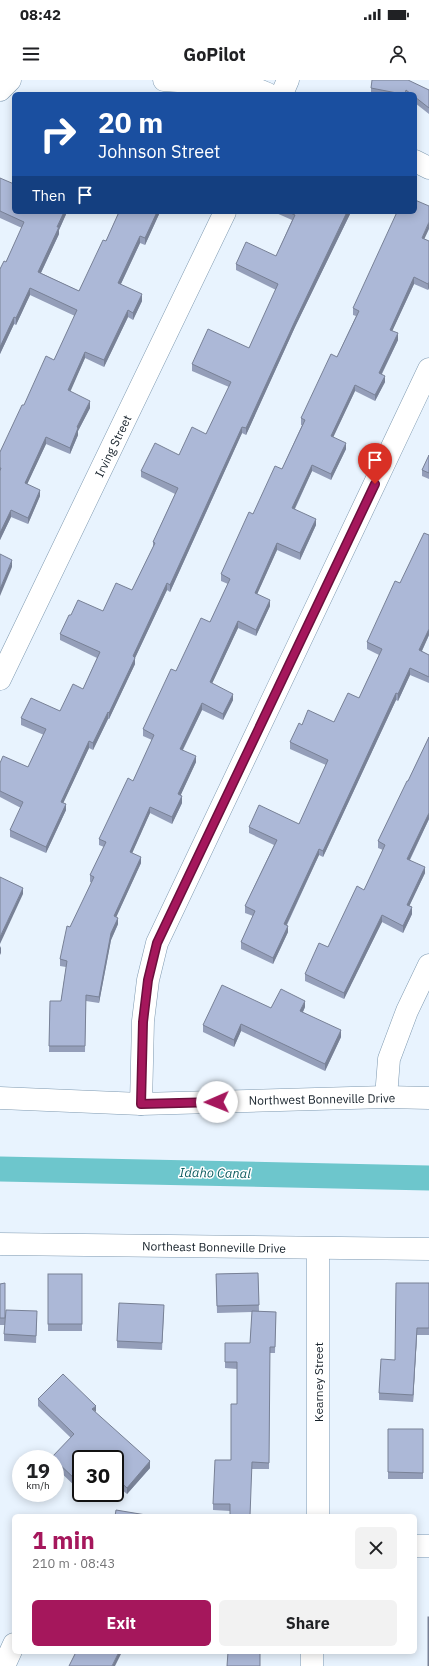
<!DOCTYPE html>
<html lang="en">
<head>
<meta charset="utf-8">
<style>
  :root { --surface:#fff; --page:#f2f2f2; --text:#202124; --muted:#757577; --accent:#a5175c }
  body { margin:0; font-family:"IBM Plex Sans",sans-serif; background:var(--page); color:var(--text); height:100vh; display:flex; flex-direction:column; font-size:15px; white-space:nowrap }
  * { box-sizing:border-box; margin:0 }
  p { font-size:13px; color:var(--muted) }
  .icon { flex:none; width:22px; height:22px; fill:none; stroke:currentColor; stroke-width:2; stroke-linecap:round; stroke-linejoin:round }
  .map { position:relative; flex:1; overflow:hidden }
  .sheet { position:absolute; left:12px; top:1434px; width:405px; height:140px; display:flex; flex-direction:column; background:var(--surface); border-radius:6px; box-shadow:0 2px 10px #0003 }
  .sheet>* { flex:none }
  .hud { position:absolute; left:12px; top:12px; width:405px; height:122px; border-radius:6px; box-shadow:0 2px 10px #0003; background:#1a4fa0; color:#fff; overflow:hidden }
  .speed { position:absolute; left:12px; top:1370px; display:flex; gap:8px; font-size:20px; font-weight:700; text-align:center }
  .speed>* { display:grid; place-content:center; width:52px; height:52px; border-radius:50%; background:var(--surface); box-shadow:0 2px 10px #0003; line-height:1 }
  .speed small { font-size:10px; font-weight:400 }
  .speed .limit { border:2px solid #111; border-radius:6px; background:#fff; color:#111 }
  .pin { position:absolute; display:grid; place-items:center; width:34px; height:34px; color:#fff; margin:-41px -17px; border-radius:50% 50% 50% 0; rotate:-45deg; box-shadow:0 0 4px #0007 }
  .pin .icon { rotate:45deg }
  .me { position:absolute; width:44px; margin:-22px; rotate:269deg; stroke-linejoin:round; filter:drop-shadow(0 0 3px #0008) }
  .turn { display:flex; align-items:center; gap:14px; height:84px; padding:0 20px; font-size:18px }
  .turn .icon { width:52px; height:52px; stroke-width:2.5 }
  .turn b { display:block; font-size:28px; line-height:34px }
  .then { display:flex; align-items:center; height:38px; padding:0 20px; background:#0003; gap:8px; font-size:15px }
  .round { display:grid; place-items:center; flex:none; width:42px; height:42px; border-radius:6px; background:var(--page) }
  .head { display:flex; align-items:center; justify-content:space-between; height:68px; padding:0 20px }
  h1 { font-size:24px; font-weight:700; line-height:30px; color:var(--accent) }
  .cta { display:flex; gap:8px; margin-top:auto; padding:8px 20px }
  .cta a { flex:1; height:46px; border-radius:6px; background:var(--accent); color:#fff; font-size:16px; font-weight:700; line-height:46px; text-align:center }
  .cta a+a { background:var(--page); color:var(--text) }
  .status { display:flex; justify-content:space-between; align-items:center; height:28px; padding:0 20px; background:var(--surface); direction:ltr }
  .status svg { height:11px; fill:currentColor }
  header { display:flex; justify-content:space-between; align-items:center; height:52px; padding:0 20px; background:var(--surface); font-size:18px; font-weight:700 }
  .map>svg:first-child { display:block }
</style>
</head>
<body>
<div class="status"><b>08:42</b><svg viewBox="0 0 49 12"><path d="M0 12V9h3v3zM5 12V6h3v6zM10 12V3h3v9zM15 12V0h3v12zM26 1h20v11H26zM47 4h2v5h-2z"/></svg></div>
<header><svg class="icon" aria-label="menu" viewBox="0 0 24 24"><path d="M4 6h16M4 12h16M4 18h16"/></svg>GoPilot<svg class="icon" aria-label="person" viewBox="0 0 24 24"><circle cx="12" cy="8" r="4"/><path d="M4 21q1-7 8-7t8 7"/></svg></header>
<div class="map">
<svg width="429" height="1586" viewBox="0 0 429 1586">
  <rect width="100%" height="100%" fill="#e8f3fe"/>
  <g fill="none" stroke-linecap="round" stroke-linejoin="round">
    <path stroke="#6dc6cc" stroke-width="25" d="M0 1089 429 1098"/>
    <defs>
      <g id="minor">
        <path d="M164 0 249 6 268 14"/>
        <path d="M0 10 10 0"/>
        <path d="M282 14 288 0"/>
        <path d="M415 81 429 88"/>
        <path d="M0 599 225 132"/>
        <path d="M386 1017 389 979 407 931 429 885"/>
        <path d="M0 1018 141 1024 386 1017 429 1018"/>
        <path d="M141 1024 143 941 148 900 157 863 429 289"/>
        <path d="M0 1164 429 1169"/>
        <path d="M318 1436V1169"/>
        <path d="M415 1466H429"/>
        <path d="M4 1586 14 1564"/>
        <path d="M312 1586V1572"/>
      </g>
    </defs>
    <use href="#minor" stroke="#7f9ab1" stroke-width="23"/>
    <use href="#minor" stroke="#fff" stroke-width="22"/>
  </g>
  <g fill="#949eb9">
    <path d="M409 1 429 10V34L415 23V14H371V8Z"/>
    <path d="M0 98 14 132H67L59 150V154L41 193 79 211 106 161 119 132H160L145 165 140 163 121 204 142 221 133 240 128 237 104 287 85 278 70 311 90 328 78 351V355L70 374 46 364 27 404 40 416 28 444 11 437 0 460V372L24 325 54 280 75 236 30 215 16 245 14 244 0 274V189L6 182 22 148 0 138Z"/>
    <path d="M274 132H351L295 247 246 355 242 353 170 512 167 510 135 578V584L109 639H108L93 670 89 668 63 723 66 730 46 773 10 757V750L21 728 0 717V683L28 687 44 655 21 645V638L60 631 83 609 97 578 60 560V554L71 535 103 531 132 510 153 467V462L175 414 141 397V391L179 375 206 354 229 307 192 291V284L249 268 276 210 236 190V184L276 176 292 140Z"/>
    <path d="M424 159 429 161V208L428 210 414 204 392 251 398 260 382 294 385 302 375 321 355 311 333 357 346 369 331 400 312 391 295 429 316 445 300 480 277 470 257 514 270 526 256 556 238 548 212 603 233 620 223 640 202 630 183 670 196 682 180 716 182 723 172 744 150 733 132 773 141 783 116 837 118 844 111 860 99 923 86 921 85 972H49L50 921H61L66 887 60 886V879L70 847 92 803 90 802V795L104 767 99 765V759L133 701 152 660 143 656V649L176 591 210 542 228 504 221 501V494L253 434 282 389 302 345H301V338L337 277 356 236 353 235V228Z"/>
    <path d="M429 375V399L422 396V390Z"/>
    <path d="M429 455V555L422 571 429 575V603L410 595 398 621 396 620 323 777 319 775 287 845 288 852 273 884 241 869V862L253 836 245 833V826L274 765 249 753V747L299 744 326 685 290 669V662L302 645 334 642 359 618 379 575 367 569V562L400 503Z"/>
    <path d="M429 657V739L410 780 425 793 409 826 412 834 403 853 382 842 344 919 305 901V894L328 867 364 810 383 770 378 768V761L408 701Z"/>
    <path d="M305 927 303 932 341 957 325 991 241 951 234 967 203 952V945L271 928Z"/>
    <path d="M258 1193 259 1231 276 1232 275 1273H270L269 1389H252L230 1431 213 1430V1424L231 1380 237 1324V1289L225 1288V1263H250L252 1232 217 1233 216 1194Z"/>
    <rect x="48" y="1194" width="34" height="57"/>
    <path d="M5 1203V1245H0V1204Z"/>
    <path d="M429 1203V1255H417L413 1322 379 1320V1313L395 1280Z"/>
    <path d="M164 1232 162 1270 117 1268V1261Z"/>
    <path d="M37 1238 36 1263 4 1261V1254Z"/>
    <path d="M38 1319 96 1333 150 1388 127 1414 115 1404V1379H81V1403L77 1408 55 1387V1379H52V1377L71 1358 38 1326Z"/>
    <rect x="388" y="1349" width="35" height="50"/>
  </g>
  <g fill="#788196">
    <path d="M64 132H67L59 150V154L38 199V192Z"/>
    <path d="M157 132H160L145 165V158Z"/>
    <path d="M347 132H351L295 247 246 355V348L295 241Z"/>
    <path d="M429 142V149L422 164V158Z"/>
    <path d="M140 156V163L118 210V203Z"/>
    <path d="M414 197V204L390 256V250Z"/>
    <path d="M429 202V208L428 210V204Z"/>
    <path d="M30 208V215L16 245V238Z"/>
    <path d="M142 214V221L133 240V233Z"/>
    <path d="M128 230V237L104 287V280Z"/>
    <path d="M14 237V244L0 274V267Z"/>
    <path d="M398 253V260L379 299V293Z"/>
    <path d="M85 272V278L68 317V310Z"/>
    <path d="M385 296V302L375 321V315Z"/>
    <path d="M355 305V311L331 362V356Z"/>
    <path d="M90 321V328L78 351V355L70 374V368L77 347Z"/>
    <path d="M242 347V353L170 512V505Z"/>
    <path d="M46 357V364L25 409V403Z"/>
    <path d="M346 363V369L331 400V394Z"/>
    <path d="M312 385V391L292 434V428Z"/>
    <path d="M40 410V416L28 444V438Z"/>
    <path d="M11 430V437L0 460V453Z"/>
    <path d="M316 439V445L300 480V473Z"/>
    <path d="M277 463V470L255 519V513Z"/>
    <path d="M12 480V487L0 516V509Z"/>
    <path d="M167 503V510L135 578V584L109 639V633L133 576Z"/>
    <path d="M270 520V526L256 556V550Z"/>
    <path d="M238 541V548L210 608V602Z"/>
    <path d="M429 549V555L419 577V570Z"/>
    <path d="M410 588V595L398 621V614Z"/>
    <path d="M396 613V620L323 777V771Z"/>
    <path d="M233 614V620L223 640V634Z"/>
    <path d="M202 623V630L180 675V669Z"/>
    <path d="M108 632V639L93 670V663Z"/>
    <path d="M89 661V668L61 728V722Z"/>
    <path d="M196 676V682L178 721V714Z"/>
    <path d="M182 716V723L172 744V737Z"/>
    <path d="M66 724V730L46 773V767Z"/>
    <path d="M150 727V733L130 778V772Z"/>
    <path d="M429 733V739L407 785V779Z"/>
    <path d="M319 769V775L284 850V844Z"/>
    <path d="M141 777V783L114 842V836Z"/>
    <path d="M425 787V793L407 831V825Z"/>
    <path d="M23 808V814L0 864V857Z"/>
    <path d="M412 827V834L403 853V846Z"/>
    <path d="M382 835V842L344 919V913Z"/>
    <path d="M118 838V844L111 860 99 923V917L111 853Z"/>
    <path d="M288 846V852L273 884V878Z"/>
    <path d="M1 866V873L0 875V868Z"/>
    <path d="M305 921V927L300 938V931Z"/>
    <path d="M241 944V951L234 967V960Z"/>
    <path d="M341 950V957L325 991V984Z"/>
    <path d="M417 1248V1255L413 1322V1315Z"/>
    <path d="M96 1326V1332L92 1329Z"/>
    <path d="M150 1381V1388L127 1414V1408Z"/>
    <path d="M81 1396V1403L77 1408V1401Z"/>
    <path d="M119 1572H122L115 1586H112Z"/>
  </g>
  <g fill="#acb8d7" stroke="#788196">
    <path d="M372 0H408L429 10V28L415 17V14H411L406 10 405 14H402L371 8Z"/>
    <path d="M0 98 14 104V132H64L57 147H59L38 192 79 211 103 160 106 161 119 132H157L145 158 140 156 118 203 142 214 133 233 128 230 104 280 85 272 68 310 90 321 77 347 78 348 70 368 46 357 25 403 40 410 28 438 11 430 0 453V391L1 388H0V372L22 325H24L46 276 54 280 77 230 30 208 16 238 14 237 0 267V189L4 181 6 182 24 142 0 131Z"/>
    <path d="M415 120 429 126V142L422 158 429 161V202L428 204 414 197 390 250 398 253 379 293 385 296 375 315 355 305 331 356 346 363 331 394 312 385 292 428 316 439 300 473 277 463 255 513 270 520 256 550 238 541 210 602 233 614 223 634 202 623 180 669 196 676 178 714 182 716 172 737 150 727 130 772 141 777 114 836 118 838 111 853 99 917 86 915 85 966H49L50 921H61L67 881 60 879 67 846 70 847 94 797 90 795 106 762 99 759 128 698 133 701 154 655 143 649 171 589 176 591 201 538 210 542 230 499 221 494 249 432 253 434 275 386 282 389 305 340 301 338 331 274 337 277 359 231 353 228 397 132H415Z"/>
    <path d="M288 132H347L295 241 246 348 242 347 170 505 167 503 133 576 135 578 109 633 108 632 93 663 89 661 61 722 66 724 46 767 10 750 23 722 0 711V683L3 676 28 687 46 649 21 638 31 618 60 631 73 604 83 609 100 572 60 554 69 535H71L78 520 103 531 116 503 132 510 155 463 153 462 178 408 141 391 155 363 179 375 192 347 206 354 231 302 192 284 208 249 249 268 278 204 236 184 246 162 276 176 295 135Z"/>
    <path d="M429 375V393L422 390Z"/>
    <path d="M424 453 429 455V549L419 570 429 575V597L410 588 398 614 396 613 323 771 319 769 284 844 288 846 273 878 241 862 255 831 245 826 277 760 249 747 259 725 299 744 328 680 290 662 299 643 302 645 308 630 334 642 348 613 359 618 382 569 367 562 395 501 400 503Z"/>
    <path d="M0 474 12 480 0 509Z"/>
    <path d="M429 657V733L407 779 425 787 407 825 412 827 403 846 382 835 344 913 305 894 319 863 328 867 357 806 364 810 385 765 378 761 407 701H408Z"/>
    <path d="M0 797 23 808 0 857Z"/>
    <path d="M222 905 271 928 281 909 305 921 300 931 341 950 325 984 241 944 234 960 203 945Z"/>
    <path d="M258 1193 259 1225 217 1226 216 1194Z"/>
    <rect x="48" y="1194" width="34" height="50"/>
    <path d="M5 1203V1238H0V1204Z"/>
    <path d="M396 1203H429V1248H417L413 1315 379 1313 381 1279 395 1280Z"/>
    <path d="M119 1223 164 1225 162 1263 117 1261Z"/>
    <path d="M6 1230 37 1231 36 1256 4 1254Z"/>
    <path d="M252 1231 276 1232 275 1267H270L269 1383 252 1382 250 1436H230V1424H213L215 1380H231V1324H237V1282H225V1263H250Z"/>
    <path d="M63 1294 96 1326 92 1329 150 1381 127 1408 115 1397V1379H81V1396L77 1401 55 1380V1379H54L52 1377 74 1354 38 1319Z"/>
    <path d="M388 1349H423V1393L388 1392Z"/>
    <path d="M116 1430 152 1436H115Z"/>
    <rect x="428" y="1537" width="1" height="49"/>
    <path d="M76 1572H119L112 1586H69Z"/>
    <path d="M228 1572H260V1586H227Z"/>
  </g>
  <g fill="none" stroke-linecap="round" stroke-linejoin="round">
    <defs>
      <path id="route" d="M217 1022 141 1024 143 942 148 900 157 863 375 404"/>
    </defs>
    <use href="#route" stroke="#6b0f3c" stroke-width="10"/>
    <use href="#route" stroke="#a5175c" stroke-width="7"/>
  </g>
  <g text-anchor="middle" dominant-baseline="central" stroke-width="3" stroke-linejoin="round" paint-order="stroke">
    <g font-size="12" fill="#16212a" stroke="#fff">
      <text transform="translate(113 366) rotate(-64)">Irving Street</text>
      <text transform="translate(322 1019) rotate(-1)">Northwest Bonneville Drive</text>
      <text transform="translate(214 1167) rotate(1)">Northeast Bonneville Drive</text>
      <text transform="translate(318 1302) rotate(-90)">Kearney Street</text>
    </g>
    <g font-size="13" font-style="italic" fill="#0f5d61" stroke="#fff">
      <text transform="translate(215 1093) rotate(1)">Idaho Canal</text>
    </g>
  </g>
</svg>
<div class="speed"><div>19<small>km/h</small></div><div class="limit">30</div></div>
<div class="pin" style="left:375px;top:404px;background:#d93025"><svg class="icon" aria-label="arrive" viewBox="0 0 24 24"><path d="M6 21V4h12l-3 4 3 4H6"/></svg></div>
<svg class="me" style="left:217px;top:1022px" viewBox="-20 -20 40 40"><circle r="19" fill="#fff"/><path d="M0-13L10 11 0 6-10 11z" fill="#a5175c"/></svg>
<div class="hud">
<div class="turn"><svg class="icon" aria-label="right" viewBox="0 0 24 24"><path d="M7 20v-9h11M14 6l5 5-5 5"/></svg><div><b>20 m</b>Johnson Street</div></div>
<div class="then">Then<svg class="icon" aria-label="arrive" viewBox="0 0 24 24"><path d="M6 21V4h12l-3 4 3 4H6"/></svg></div>
</div>
<section class="sheet">
<div class="head"><div><h1>1 min</h1><p>210 m · 08:43</p></div><a class="round"><svg class="icon" aria-label="close" viewBox="0 0 24 24"><path d="M6 6l12 12M18 6L6 18"/></svg></a></div>
<div class="cta"><a>Exit</a><a>Share</a></div>
</section>
</div>
</body>
</html>
